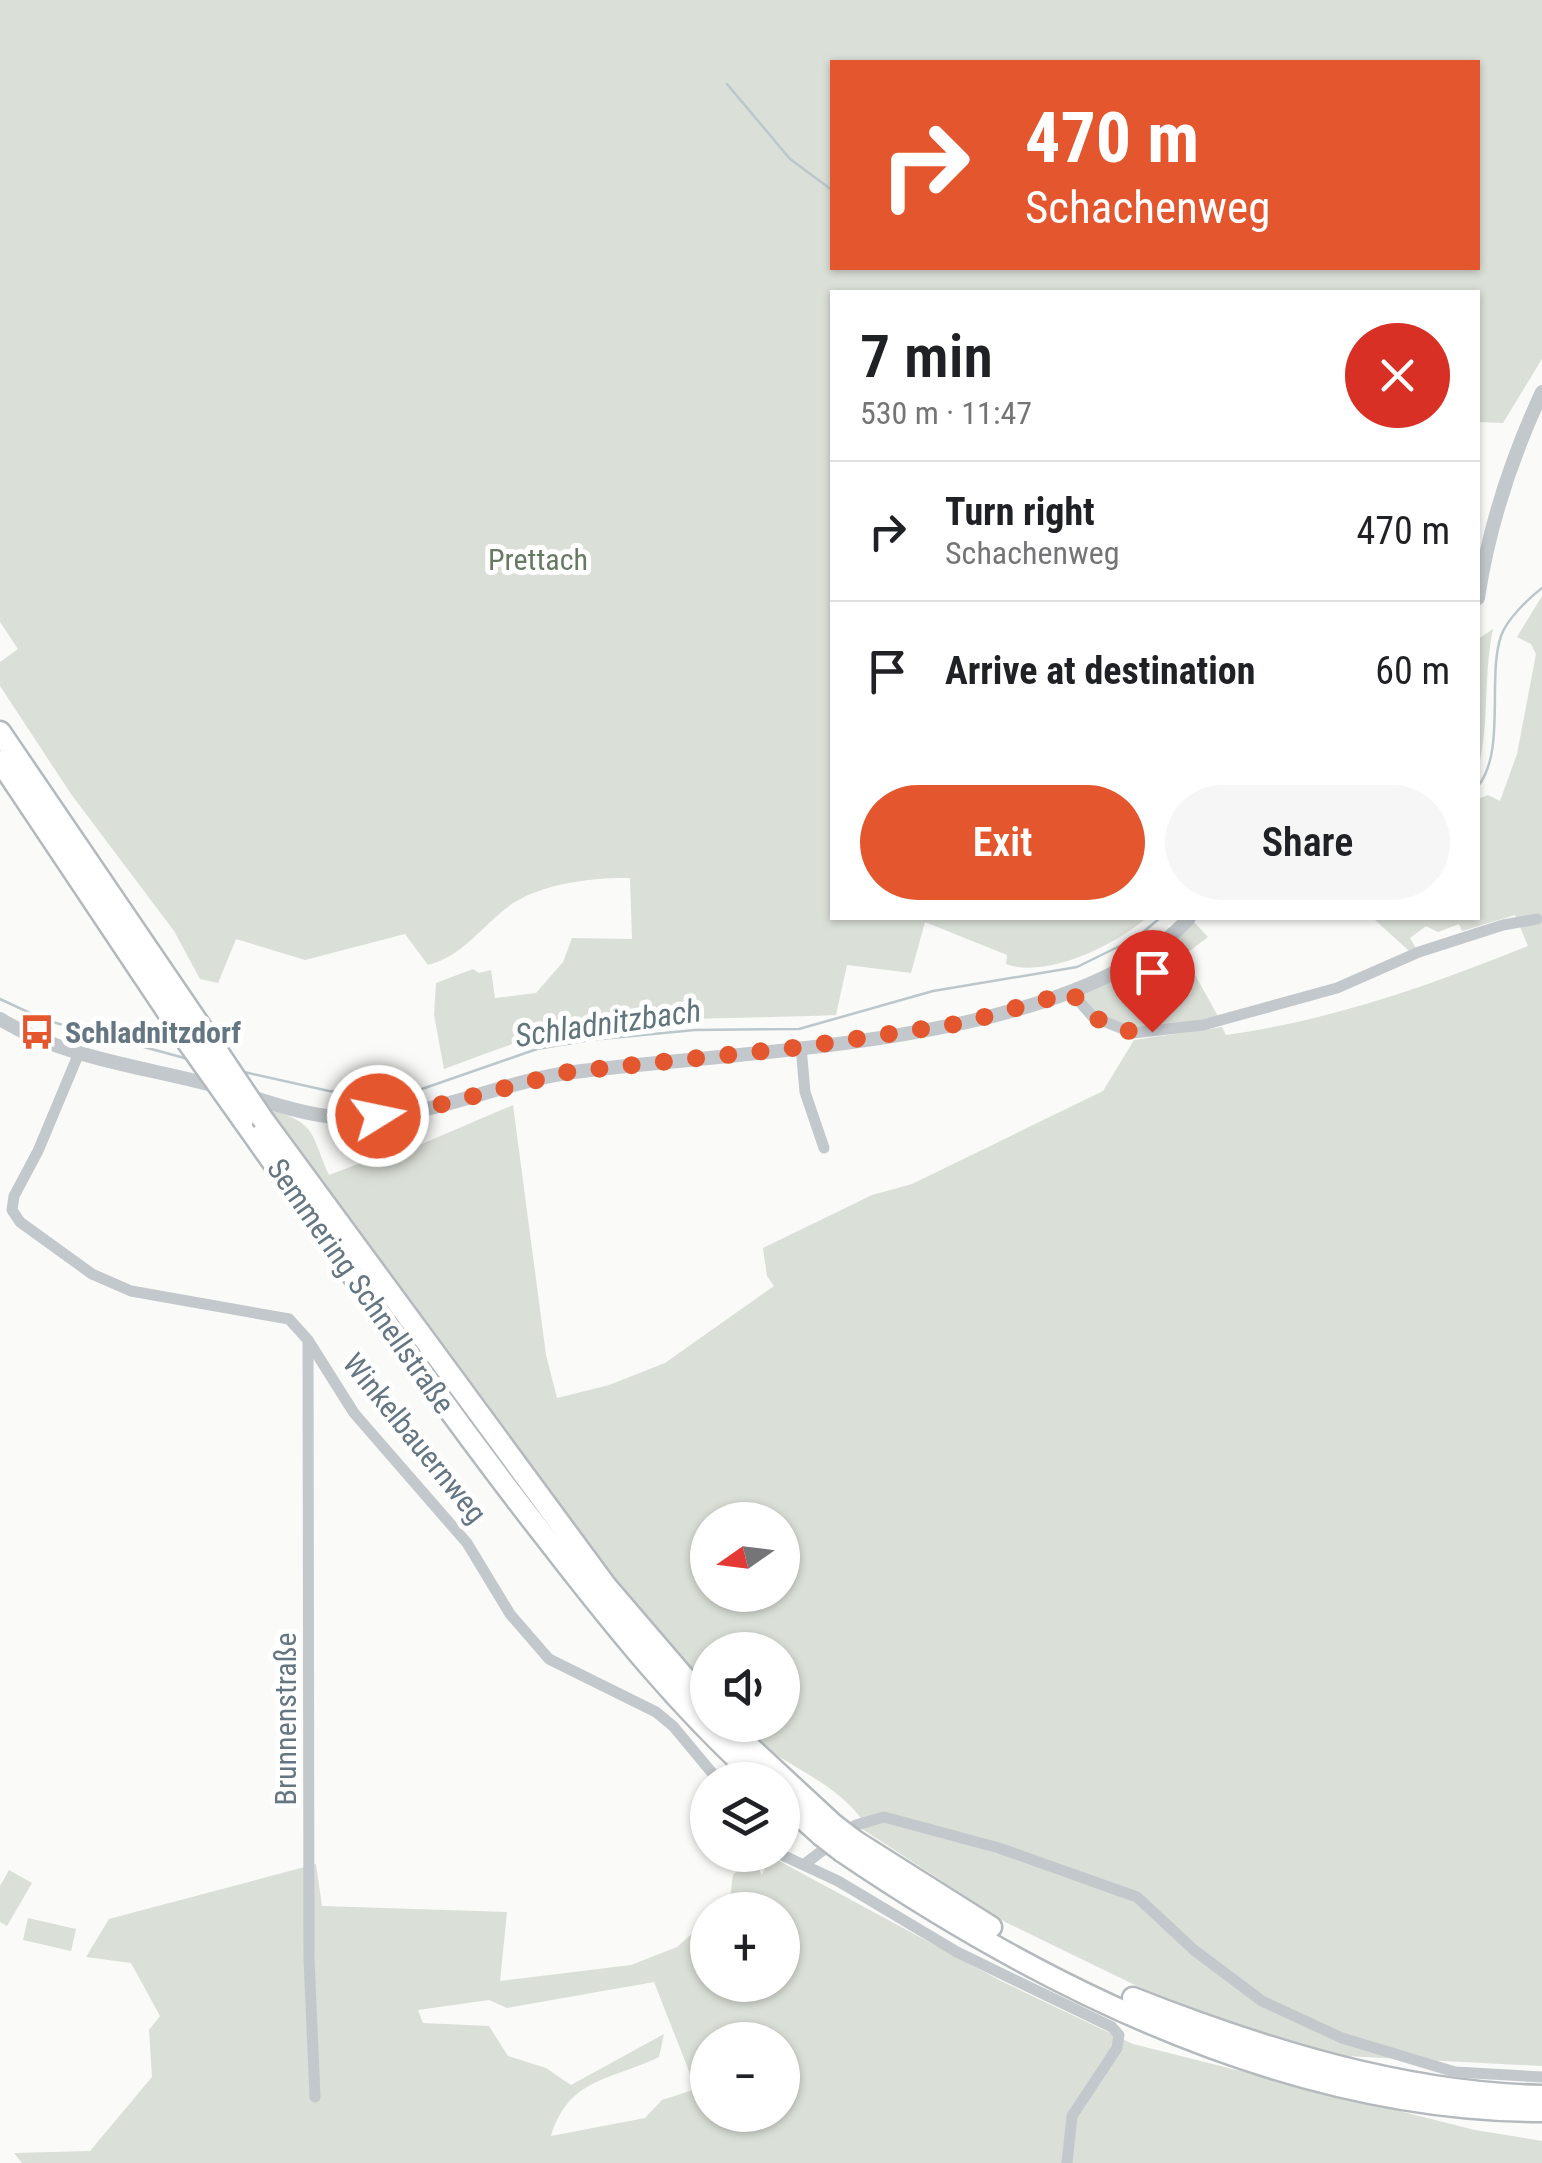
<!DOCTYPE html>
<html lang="en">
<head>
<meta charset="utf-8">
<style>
  :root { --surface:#fff; --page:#f6f6f6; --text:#202124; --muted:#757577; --line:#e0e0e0; --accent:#e4572e }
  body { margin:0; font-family:"Roboto Condensed",sans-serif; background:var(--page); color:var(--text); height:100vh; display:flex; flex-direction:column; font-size:38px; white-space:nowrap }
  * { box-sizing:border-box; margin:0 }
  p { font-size:32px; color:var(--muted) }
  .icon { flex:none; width:55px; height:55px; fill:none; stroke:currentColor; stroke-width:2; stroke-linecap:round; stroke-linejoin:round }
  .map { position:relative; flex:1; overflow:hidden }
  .panel { position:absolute; left:830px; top:290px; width:650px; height:630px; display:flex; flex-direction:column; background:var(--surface); border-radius:0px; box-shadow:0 2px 8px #0004 }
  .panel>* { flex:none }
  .banner { position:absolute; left:830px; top:60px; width:650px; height:210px; border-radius:0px; box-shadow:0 2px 8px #0004; background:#e4572e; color:#fff; overflow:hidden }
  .needle { width:65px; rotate:256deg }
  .tools { position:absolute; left:690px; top:1502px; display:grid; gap:20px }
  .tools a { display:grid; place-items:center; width:110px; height:110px; border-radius:50%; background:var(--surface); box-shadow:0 2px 8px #0004; font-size:50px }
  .pin { position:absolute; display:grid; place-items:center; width:85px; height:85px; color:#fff; margin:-102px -42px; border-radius:50% 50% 50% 0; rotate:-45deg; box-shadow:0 0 10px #0007 }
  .pin .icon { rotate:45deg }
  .me { position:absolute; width:110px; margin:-55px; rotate:80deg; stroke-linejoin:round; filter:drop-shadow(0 0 8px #0008) }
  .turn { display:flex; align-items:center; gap:35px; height:210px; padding:0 30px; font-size:45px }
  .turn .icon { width:130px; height:130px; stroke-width:2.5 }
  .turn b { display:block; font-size:70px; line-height:85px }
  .round { display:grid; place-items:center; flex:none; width:105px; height:105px; border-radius:52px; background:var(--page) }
  .head { display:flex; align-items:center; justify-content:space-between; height:170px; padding:0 30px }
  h1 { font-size:60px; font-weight:600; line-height:75px }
  .button { display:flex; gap:20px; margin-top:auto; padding:20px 30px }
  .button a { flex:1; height:115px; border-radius:60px; background:var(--accent); color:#fff; font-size:40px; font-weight:600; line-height:115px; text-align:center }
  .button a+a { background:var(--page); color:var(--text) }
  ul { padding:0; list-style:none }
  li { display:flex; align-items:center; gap:30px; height:140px; padding:0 30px; border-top:2px solid var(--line) }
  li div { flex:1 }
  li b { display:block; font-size:38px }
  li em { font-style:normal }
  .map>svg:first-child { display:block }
</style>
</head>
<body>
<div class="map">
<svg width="1542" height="2163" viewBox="0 0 1542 2163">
  <rect width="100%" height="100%" fill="#fafaf8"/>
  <g fill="#dadfd7" fill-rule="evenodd">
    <path d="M0 0H1542V359L1503 423 1478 422V292H832V918H1146C1116 945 1046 979 1006 964L1007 955 925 922 911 973 847 965 836 1015C750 1019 662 1016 576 1029 530 1035 487 1053 444 1069L434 1015 436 983 473 969 479 973 491 970 495 998 536 993 563 962 572 938 632 939 630 878C594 877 538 884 509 906 481 927 463 956 428 965L405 934 305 960 236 939 218 983 200 979 174 931 71 794 0 686V662L18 649 0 622ZM1478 62V268H832V62Z"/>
    <path d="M1542 596V2066L1326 2055 1229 2022 1139 1987 1005 1922 856 1825 863 1821C832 1777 776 1764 739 1725H782V1650H708L707 1692 643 1621 384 1274 268 1109C317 1123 310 1132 329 1175L397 1149 417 1146 513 1105 546 1355 557 1398 609 1385 665 1363 774 1286 767 1276 763 1248 872 1195 912 1184 1103 1091 1134 1040 1222 1027 1226 1035C1332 1020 1429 986 1528 946L1515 915 1462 931 1459 924 1438 932 1426 926 1410 938 1416 948 1409 951 1374 919 1478 918V799L1488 795 1500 801 1517 754 1536 654 1531 644 1517 637ZM708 1520H782V1595H708Z"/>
    <path d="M1493 629C1483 675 1490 724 1478 769V639Z"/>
    <path d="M1193 921 1208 937 1184 955 1219 1018C1174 1025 1104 1046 1080 993L1146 961Z"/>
    <path d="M770 1856 1001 1981 1133 2044 1475 2130 1542 2141V2163H22L14 2153 90 2151 152 2077 149 2030 160 2016 131 1963 86 1957 109 1919 316 1864 322 1906 507 1912 500 1981 631 1965 677 1947 707 1920 708 1985H782V1910H717L730 1898 733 1875 752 1857 762 1875ZM654 1982 696 2089 662 2100 645 2118 551 2136C569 2078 609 2081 659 2057L664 2034 571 2085 546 2068 508 2056 489 2026 423 2023 418 2010 489 2000 507 2008ZM708 2040H782V2115H708Z"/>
    <path d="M9 1870 32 1883 7 1926 0 1922V1886Z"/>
    <path d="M28 1918 76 1929 71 1951 23 1940Z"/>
  </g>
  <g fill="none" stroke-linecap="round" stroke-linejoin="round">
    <g stroke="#bbc7cb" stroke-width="2.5">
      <path d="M727 84 790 159 832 190"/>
      <path d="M1478 786C1506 752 1487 677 1501 636 1507 619 1528 599 1542 588"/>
      <path d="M0 999 45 1020 188 1059"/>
      <path d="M244 1072 329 1091 370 1095 419 1090 537 1049 590 1040 695 1030 799 1029 933 991 1077 967 1136 938 1160 918"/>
    </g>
    <defs>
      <g id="motorway">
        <path d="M0 732 211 1042"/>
        <path d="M0 761 187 1041"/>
        <path d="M243 1120C344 1262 442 1406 550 1543 615 1627 681 1709 760 1780"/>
        <path d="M264 1121 606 1586 708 1705"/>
        <path d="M726 1725 834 1825"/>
        <path d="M782 1800 821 1835"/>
        <path d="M855 1841 991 1927"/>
        <path d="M843 1852C1046 1990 1291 2111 1542 2111"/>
        <path d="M1133 1998C1262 2049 1402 2093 1542 2096"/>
      </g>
    </defs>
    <use href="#motorway" stroke="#b4b9bd" stroke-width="25"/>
    <g stroke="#c3c8cc" stroke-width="11">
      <path d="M1071 992 1093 1017 1133 1033 1203 1025 1337 988 1419 952 1503 925 1537 919"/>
      <path d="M801 1047 805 1092 824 1148"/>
      <path d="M79 1053 38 1151 14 1196 12 1210 20 1222 92 1274 131 1291 289 1319 308 1340 354 1413 467 1543 510 1614 549 1659 656 1712 673 1726 718 1780"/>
      <path d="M308 1342 309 1958 315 2097"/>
      <path d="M782 1855 838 1881 957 1952 1112 2027 1119 2035 1117 2048 1072 2116 1067 2163"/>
      <path d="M806 1863 856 1825 884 1817 999 1848 1137 1897 1194 1950 1262 2001 1342 2038 1455 2072 1542 2077"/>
    </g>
    <g stroke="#c3c8cc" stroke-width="14">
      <path d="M1478 598C1489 525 1511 459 1542 392"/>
      <path d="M0 1019C67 1060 149 1067 223 1088"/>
      <path d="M248 1096C280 1106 311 1116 344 1118 423 1122 497 1082 574 1072 740 1050 1074 1046 1189 918"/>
    </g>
    <use href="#motorway" stroke="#fff" stroke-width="20"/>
    <defs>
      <g id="motorway-bridge">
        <path d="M187 1041 243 1120"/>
        <path d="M211 1042 264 1121"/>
        <path d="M834 1825 855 1841"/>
        <path d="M821 1835 843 1852"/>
      </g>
    </defs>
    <use href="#motorway-bridge" stroke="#b4b9bd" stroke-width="25" stroke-linecap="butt"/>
    <use href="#motorway-bridge" stroke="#fff" stroke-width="20"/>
  </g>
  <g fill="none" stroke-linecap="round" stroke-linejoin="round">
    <path stroke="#e4572e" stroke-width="18" stroke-dasharray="0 32.4" d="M378 1116 419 1110 568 1072 801 1047 963 1023 1072 992C1090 1021 1118 1034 1152 1032"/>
  </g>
  <defs>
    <symbol id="bus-bare" viewBox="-9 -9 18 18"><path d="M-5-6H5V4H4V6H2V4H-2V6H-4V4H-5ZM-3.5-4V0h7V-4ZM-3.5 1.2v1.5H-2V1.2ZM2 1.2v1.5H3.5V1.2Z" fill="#e4572e" stroke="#fff" stroke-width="2.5" paint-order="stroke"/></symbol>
  </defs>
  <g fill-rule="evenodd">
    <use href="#bus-bare" x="12" y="1007" width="50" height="50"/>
  </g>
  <g text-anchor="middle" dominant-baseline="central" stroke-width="10" stroke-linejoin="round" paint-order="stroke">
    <g font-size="30" fill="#687a64" stroke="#fff">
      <text x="538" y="559">Prettach</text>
    </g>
    <g font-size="30" font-weight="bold" fill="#657683" stroke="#fff" text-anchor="start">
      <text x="65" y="1032">Schladnitzdorf</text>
    </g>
    <g font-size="30" fill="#657683" stroke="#fff">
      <text transform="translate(361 1286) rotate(55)">Semmering Schnellstraße</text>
      <text transform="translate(415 1438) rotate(51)">Winkelbauernweg</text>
      <text transform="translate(285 1719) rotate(-90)">Brunnenstraße</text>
    </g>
    <g font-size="32" font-style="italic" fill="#60757c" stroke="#fff">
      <text transform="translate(608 1023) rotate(-8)">Schladnitzbach</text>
    </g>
  </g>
</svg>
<div class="tools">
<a><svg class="needle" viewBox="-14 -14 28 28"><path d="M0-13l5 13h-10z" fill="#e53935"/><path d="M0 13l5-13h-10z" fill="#757577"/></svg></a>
<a><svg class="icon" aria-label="sound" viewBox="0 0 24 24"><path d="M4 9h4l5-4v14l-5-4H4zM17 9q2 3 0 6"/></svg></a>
<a><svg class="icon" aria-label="layers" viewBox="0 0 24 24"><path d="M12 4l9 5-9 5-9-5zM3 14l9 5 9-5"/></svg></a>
<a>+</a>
<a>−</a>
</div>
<div class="pin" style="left:1152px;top:1032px;background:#d93025"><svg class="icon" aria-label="arrive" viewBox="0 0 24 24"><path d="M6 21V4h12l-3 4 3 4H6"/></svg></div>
<svg class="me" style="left:378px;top:1116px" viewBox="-20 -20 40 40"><circle r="17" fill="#e4572e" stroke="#fff" stroke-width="3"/><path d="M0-11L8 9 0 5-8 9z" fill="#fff"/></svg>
<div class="banner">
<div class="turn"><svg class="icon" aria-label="right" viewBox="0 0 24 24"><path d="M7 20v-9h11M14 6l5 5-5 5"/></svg><div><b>470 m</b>Schachenweg</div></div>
</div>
<section class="panel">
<div class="head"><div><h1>7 min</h1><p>530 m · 11:47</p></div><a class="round" style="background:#d93025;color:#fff"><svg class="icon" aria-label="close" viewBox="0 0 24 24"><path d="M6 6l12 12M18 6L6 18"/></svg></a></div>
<ul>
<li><svg class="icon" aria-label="right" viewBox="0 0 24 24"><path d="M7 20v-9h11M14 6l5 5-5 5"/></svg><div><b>Turn right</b><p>Schachenweg</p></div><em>470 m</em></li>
<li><svg class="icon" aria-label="arrive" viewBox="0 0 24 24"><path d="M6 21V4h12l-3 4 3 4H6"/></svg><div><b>Arrive at destination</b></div><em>60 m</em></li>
</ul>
<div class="button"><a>Exit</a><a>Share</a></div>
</section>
</div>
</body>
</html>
